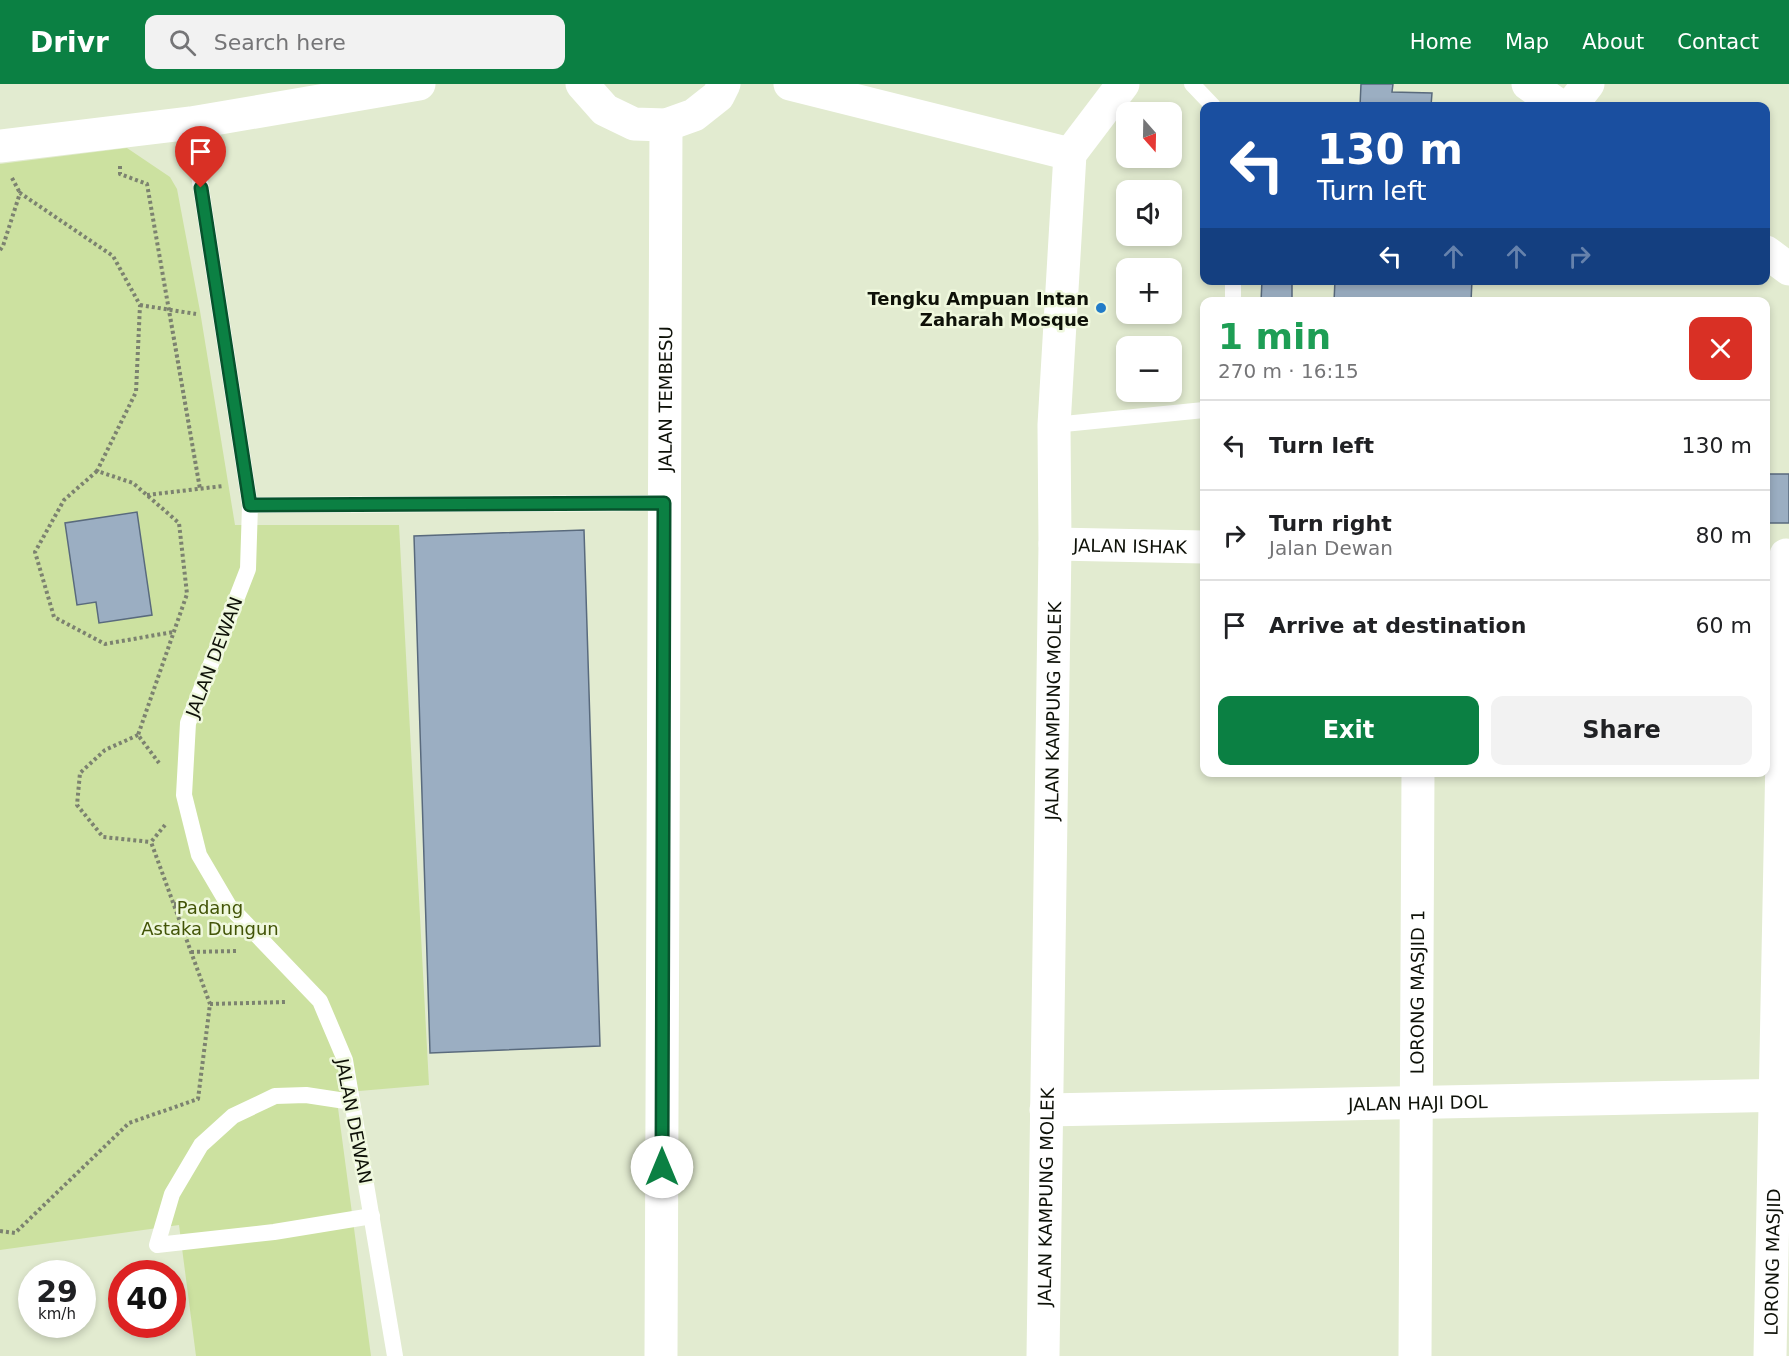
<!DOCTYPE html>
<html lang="en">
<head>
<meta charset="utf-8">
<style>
  :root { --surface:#fff; --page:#f2f2f2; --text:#202124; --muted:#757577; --line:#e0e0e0; --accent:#0b8043 }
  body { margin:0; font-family:"DejaVu Sans",sans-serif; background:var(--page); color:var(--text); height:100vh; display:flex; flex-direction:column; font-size:22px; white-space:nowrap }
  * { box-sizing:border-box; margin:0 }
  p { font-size:20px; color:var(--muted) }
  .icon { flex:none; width:33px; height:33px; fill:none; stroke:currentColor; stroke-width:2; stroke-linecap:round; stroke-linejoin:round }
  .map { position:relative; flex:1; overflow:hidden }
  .drawer { position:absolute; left:1200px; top:213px; width:570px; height:480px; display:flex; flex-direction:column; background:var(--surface); border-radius:12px; box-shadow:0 3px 9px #0003 }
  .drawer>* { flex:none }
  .guide { position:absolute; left:1200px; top:18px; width:570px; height:183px; border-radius:12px; box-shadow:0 3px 9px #0003; background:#1a4fa0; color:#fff; overflow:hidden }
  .needle { width:39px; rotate:160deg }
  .controls { position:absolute; left:1116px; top:18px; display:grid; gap:12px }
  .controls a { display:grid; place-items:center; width:66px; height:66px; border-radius:12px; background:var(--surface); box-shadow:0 3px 9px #0003; font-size:30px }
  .speed { position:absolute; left:18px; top:1176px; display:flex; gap:12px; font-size:30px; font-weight:700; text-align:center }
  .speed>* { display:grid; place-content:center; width:78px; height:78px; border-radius:50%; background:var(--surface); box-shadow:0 3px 9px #0003; line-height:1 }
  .speed small { font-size:15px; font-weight:400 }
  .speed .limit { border:9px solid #d22; background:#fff; color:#111 }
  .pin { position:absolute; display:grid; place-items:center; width:51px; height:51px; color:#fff; margin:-62px -26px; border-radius:50% 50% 50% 0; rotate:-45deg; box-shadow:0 0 6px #0007 }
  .pin .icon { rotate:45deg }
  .me { position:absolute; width:66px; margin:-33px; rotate:0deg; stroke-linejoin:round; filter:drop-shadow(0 0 4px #0008) }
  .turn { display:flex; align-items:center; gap:21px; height:126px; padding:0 18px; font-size:27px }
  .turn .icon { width:78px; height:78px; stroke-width:2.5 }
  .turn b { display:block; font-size:42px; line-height:51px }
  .lanes { display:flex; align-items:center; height:57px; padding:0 18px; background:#0003; justify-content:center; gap:30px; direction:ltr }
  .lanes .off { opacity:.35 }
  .round { display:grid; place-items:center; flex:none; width:63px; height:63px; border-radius:12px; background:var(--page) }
  .head { display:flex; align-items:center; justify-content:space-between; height:102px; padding:0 18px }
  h1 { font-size:36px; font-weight:700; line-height:45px; color:#1e9e55 }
  .cta { display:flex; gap:12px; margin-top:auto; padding:12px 18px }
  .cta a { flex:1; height:69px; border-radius:12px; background:var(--accent); color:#fff; font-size:24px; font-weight:700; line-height:69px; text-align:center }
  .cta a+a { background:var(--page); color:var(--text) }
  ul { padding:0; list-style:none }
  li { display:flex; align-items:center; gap:18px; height:90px; padding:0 18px; border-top:2px solid var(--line) }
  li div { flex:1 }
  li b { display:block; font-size:22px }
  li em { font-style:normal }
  header { display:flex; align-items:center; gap:36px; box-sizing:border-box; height:84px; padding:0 30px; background:var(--accent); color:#fff }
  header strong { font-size:28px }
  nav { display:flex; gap:33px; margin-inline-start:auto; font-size:21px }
  .search { width:420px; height:54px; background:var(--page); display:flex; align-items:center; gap:15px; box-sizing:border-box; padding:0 21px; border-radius:12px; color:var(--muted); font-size:22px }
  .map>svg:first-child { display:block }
</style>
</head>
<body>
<header>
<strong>Drivr</strong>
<div class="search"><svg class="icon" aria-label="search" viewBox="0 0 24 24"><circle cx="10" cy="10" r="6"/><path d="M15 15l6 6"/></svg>Search here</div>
<nav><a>Home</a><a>Map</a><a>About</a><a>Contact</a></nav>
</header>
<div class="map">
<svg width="1789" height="1272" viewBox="0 0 1789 1272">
  <rect width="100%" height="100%" fill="#e2ebd0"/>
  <path fill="#cce1a0" d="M127 64 170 93 177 105 200 227 235 441H399L429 1001 336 1009 371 1272H196L179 1141 0 1166V80Z"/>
  <g fill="#9baec2" stroke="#596a7d" stroke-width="1.5">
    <path d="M1361 0H1393L1392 8 1432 9 1431 22H1360Z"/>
    <path d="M1262 196H1292V218H1261Z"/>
    <path d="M1335 196H1472L1471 218H1334Z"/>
    <rect x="1766" y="390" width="23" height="49"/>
    <path d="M137 428 152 531 99 539 96 518 77 521 65 439Z"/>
    <path d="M584 446 600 962 430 969 414 452Z"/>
  </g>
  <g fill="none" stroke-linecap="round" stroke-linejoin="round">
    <g stroke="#7c8270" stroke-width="4" stroke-dasharray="3 3" stroke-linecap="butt">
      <path d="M120 82V90L147 100 200 405 169 226"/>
      <path d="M12 94 20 109"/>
      <path d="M0 166 3 162 20 109 113 172 140 221 136 308 97 387 133 399 179 439 187 510 138 651 159 679"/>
      <path d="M140 221 196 230"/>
      <path d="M97 387 64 416 35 468 54 533 105 560 173 548"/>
      <path d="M147 411 223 402"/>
      <path d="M138 651 105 666 80 689 77 721 103 753 151 758"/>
      <path d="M174 820 198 821"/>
      <path d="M191 868 236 867"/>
      <path d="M210 920 286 918"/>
      <path d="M0 1147 15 1149 129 1039 198 1015 210 920 151 758 165 741"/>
    </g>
    <g stroke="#fff" stroke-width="16">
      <path d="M1192 0 1213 22"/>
      <path d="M191 39 250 421 248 485 188 639 184 711 199 771 229 822 320 917 345 976 395 1272"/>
      <path d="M1233 218V196"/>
      <path d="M1054 341 1204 326"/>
      <path d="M250 421 664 419"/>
      <path d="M352 1018 306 1011 275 1012 233 1032 201 1061 172 1110 157 1161 274 1148 372 1132"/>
    </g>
    <g stroke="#fff" stroke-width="33">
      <path d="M790 0 1070 70"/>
      <path d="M1528 0 1560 22"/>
      <path d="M1571 22 1588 0"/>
      <path d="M1766 168 1789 185"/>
      <path id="s1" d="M1055 460 1204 463"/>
      <path id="s2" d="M1046 1026 1789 1011"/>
      <path id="s3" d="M1043 1272 1055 460 1054 341 1070 70 1123 0"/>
      <path id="s4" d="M1415 1272 1418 688"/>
      <path id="s5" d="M1770 1272 1786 471"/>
    </g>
    <g stroke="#fff" stroke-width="33">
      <path d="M582 0 605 26 634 40 666 41 694 31 718 12 724 0"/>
      <path d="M0 62 191 39 419 0"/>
      <path id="s6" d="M661 1272 666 41"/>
    </g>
  </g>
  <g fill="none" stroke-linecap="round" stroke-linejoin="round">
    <defs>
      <path id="route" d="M201 104 250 421 664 419 662 1083"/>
    </defs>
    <use href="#route" stroke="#07532c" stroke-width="15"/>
    <use href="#route" stroke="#0b8043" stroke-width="10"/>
  </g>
  <circle fill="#217bc8" stroke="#eff8dd" stroke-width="2" cx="1101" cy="224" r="6"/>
  <g text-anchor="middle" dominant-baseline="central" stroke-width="5" stroke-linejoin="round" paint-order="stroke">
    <g font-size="18" font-weight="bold" fill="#0e1108" stroke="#eff8dd" text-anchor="end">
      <text x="1089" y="214">Tengku Ampuan Intan<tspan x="1089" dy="21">Zaharah Mosque</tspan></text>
    </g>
    <g font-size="18" fill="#0e1108" stroke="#eff8dd">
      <text stroke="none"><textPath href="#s6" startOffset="957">JALAN TEMBESU</textPath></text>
      <text stroke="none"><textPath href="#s1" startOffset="75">JALAN ISHAK</textPath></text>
      <text transform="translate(214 573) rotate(-69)">JALAN DEWAN</text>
      <text stroke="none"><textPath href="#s3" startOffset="645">JALAN KAMPUNG MOLEK</textPath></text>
      <text stroke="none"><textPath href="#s4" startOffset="364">LORONG MASJID 1</textPath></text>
      <text stroke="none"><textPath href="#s2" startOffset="372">JALAN HAJI DOL</textPath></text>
      <text transform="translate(354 1037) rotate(79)">JALAN DEWAN</text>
      <text stroke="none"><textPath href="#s3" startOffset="159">JALAN KAMPUNG MOLEK</textPath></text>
      <text stroke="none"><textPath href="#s5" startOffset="94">LORONG MASJID</textPath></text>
    </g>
    <g font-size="18" fill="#425407" stroke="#eff8dd">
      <text x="210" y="823">Padang<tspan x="210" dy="21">Astaka Dungun</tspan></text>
    </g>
  </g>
</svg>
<div class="controls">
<a><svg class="needle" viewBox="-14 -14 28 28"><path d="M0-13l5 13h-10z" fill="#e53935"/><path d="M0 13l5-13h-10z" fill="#757577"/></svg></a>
<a><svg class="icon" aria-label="sound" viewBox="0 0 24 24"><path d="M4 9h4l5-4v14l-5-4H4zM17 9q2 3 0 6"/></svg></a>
<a>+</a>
<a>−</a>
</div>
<div class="speed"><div>29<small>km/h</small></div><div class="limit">40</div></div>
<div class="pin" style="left:201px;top:104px;background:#d93025"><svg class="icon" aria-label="arrive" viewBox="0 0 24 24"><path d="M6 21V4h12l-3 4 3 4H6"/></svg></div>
<svg class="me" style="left:662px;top:1083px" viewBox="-20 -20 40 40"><circle r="19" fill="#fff"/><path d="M0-13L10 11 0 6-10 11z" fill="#0b8043"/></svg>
<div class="guide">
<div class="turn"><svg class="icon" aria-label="left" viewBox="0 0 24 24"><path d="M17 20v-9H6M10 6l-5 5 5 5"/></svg><div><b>130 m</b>Turn left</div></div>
<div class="lanes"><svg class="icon" aria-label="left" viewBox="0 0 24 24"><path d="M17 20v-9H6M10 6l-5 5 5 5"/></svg><svg class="icon off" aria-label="ahead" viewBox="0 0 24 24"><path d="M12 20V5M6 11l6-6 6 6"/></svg><svg class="icon off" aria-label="ahead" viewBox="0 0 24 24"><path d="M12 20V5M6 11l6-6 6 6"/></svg><svg class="icon off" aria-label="right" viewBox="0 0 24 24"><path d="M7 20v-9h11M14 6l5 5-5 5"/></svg></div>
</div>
<section class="drawer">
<div class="head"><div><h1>1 min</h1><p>270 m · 16:15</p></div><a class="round" style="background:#d93025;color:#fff"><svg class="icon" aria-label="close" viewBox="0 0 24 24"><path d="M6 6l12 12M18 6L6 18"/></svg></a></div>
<ul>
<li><svg class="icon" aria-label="left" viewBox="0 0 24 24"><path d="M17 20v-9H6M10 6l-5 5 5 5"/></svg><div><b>Turn left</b></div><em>130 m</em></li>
<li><svg class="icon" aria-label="right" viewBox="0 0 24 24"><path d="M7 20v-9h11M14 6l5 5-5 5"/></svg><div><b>Turn right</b><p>Jalan Dewan</p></div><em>80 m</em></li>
<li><svg class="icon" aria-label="arrive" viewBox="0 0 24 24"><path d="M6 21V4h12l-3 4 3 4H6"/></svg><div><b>Arrive at destination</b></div><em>60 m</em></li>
</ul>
<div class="cta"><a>Exit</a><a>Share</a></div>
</section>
</div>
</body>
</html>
